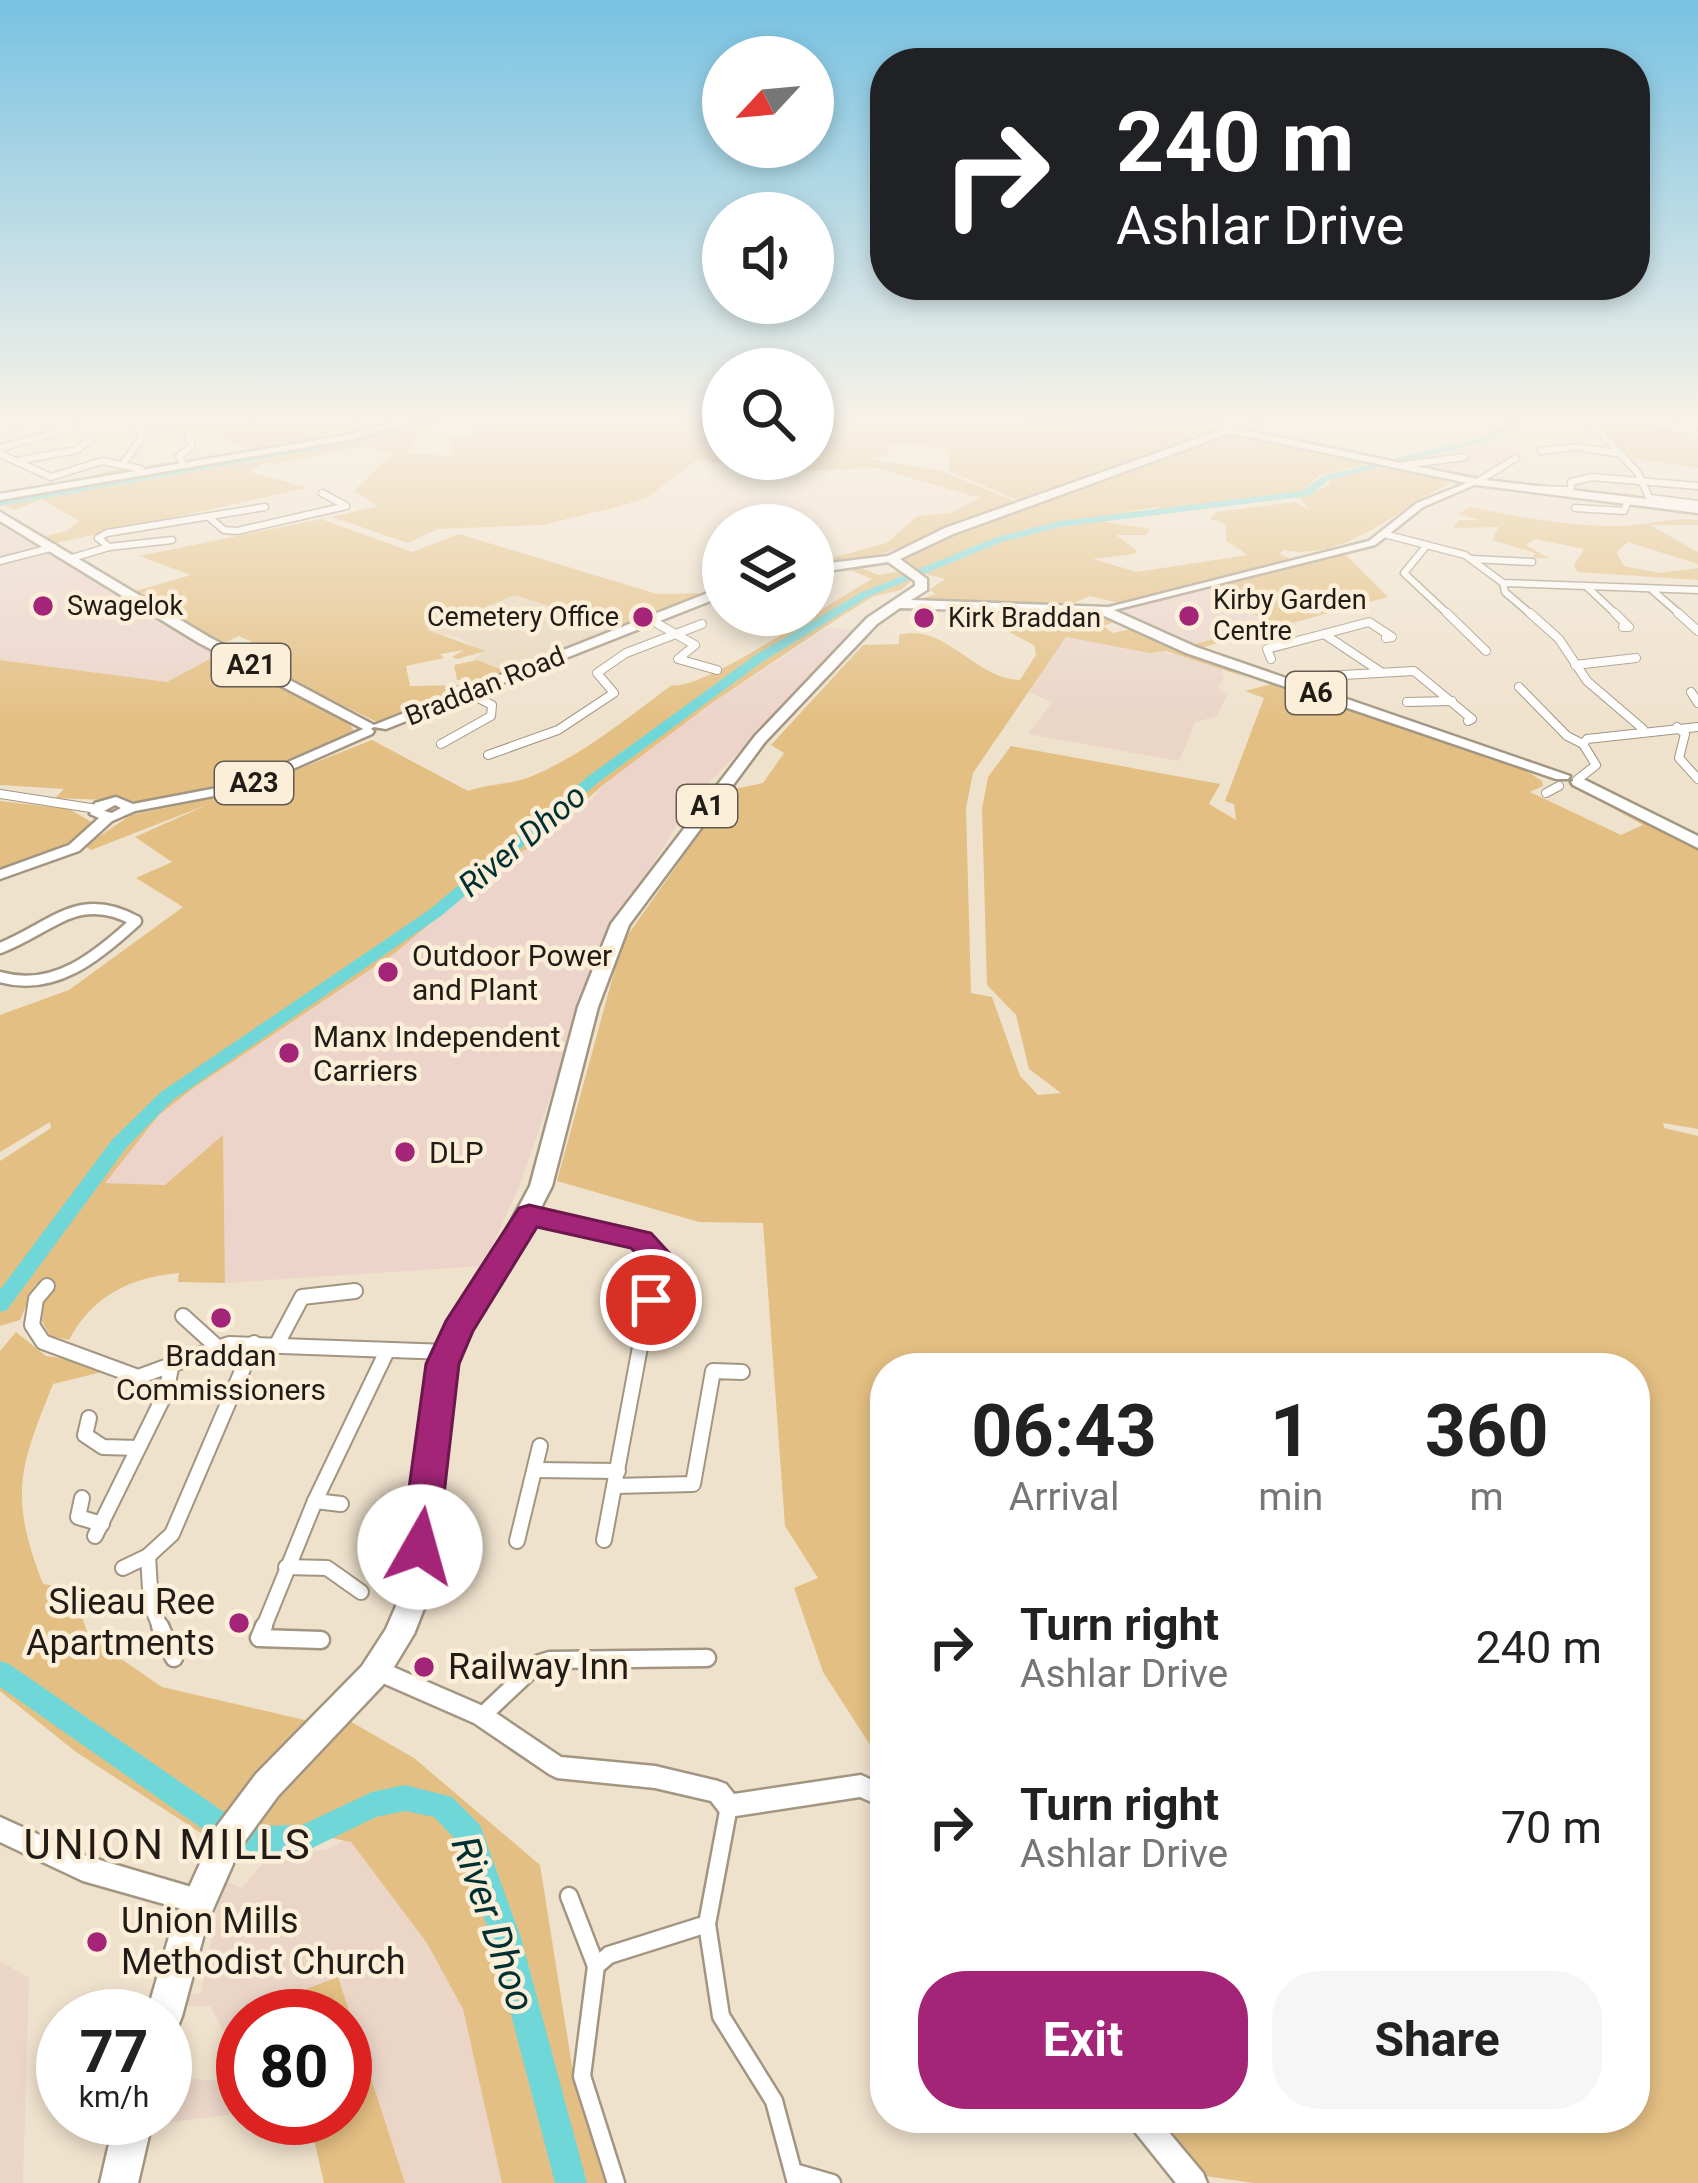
<!DOCTYPE html>
<html lang="en">
<head>
<meta charset="utf-8">
<style>
  :root { --surface:#fff; --page:#f6f6f6; --text:#222; --muted:#767676; --accent:#a42577 }
  body { margin:0; font-family:Roboto,sans-serif; background:var(--page); color:var(--text); height:100vh; display:flex; flex-direction:column; font-size:45px; white-space:nowrap }
  * { box-sizing:border-box; margin:0 }
  p { font-size:39px; color:var(--muted) }
  .icon { flex:none; width:66px; height:66px; fill:none; stroke:currentColor; stroke-width:2; stroke-linecap:round; stroke-linejoin:round }
  .map { position:relative; flex:1; overflow:hidden }
  .sheet { position:absolute; left:870px; top:1353px; width:780px; height:780px; display:flex; flex-direction:column; background:var(--surface); border-radius:48px; box-shadow:0 6px 18px #0003 }
  .sheet>* { flex:none }
  .top-card { position:absolute; left:870px; top:48px; width:780px; height:252px; border-radius:48px; box-shadow:0 6px 18px #0003; background:#202124; color:#fff; overflow:hidden }
  .needle { width:78px; rotate:244deg }
  .tools { position:absolute; left:702px; top:36px; display:grid; gap:24px }
  .tools a { display:grid; place-items:center; width:132px; height:132px; border-radius:50%; background:var(--surface); box-shadow:0 6px 18px #0003; font-size:60px }
  .speed { position:absolute; left:36px; top:1989px; display:flex; gap:24px; font-size:60px; font-weight:700; text-align:center }
  .speed>* { display:grid; place-content:center; width:156px; height:156px; border-radius:50%; background:var(--surface); box-shadow:0 6px 18px #0003; line-height:1 }
  .speed small { font-size:30px; font-weight:400 }
  .speed .limit { border:18px solid #d22; background:#fff; color:#111 }
  .pin { position:absolute; display:grid; place-items:center; width:102px; height:102px; color:#fff; margin:-51px; border:6px solid #fff; border-radius:50%; box-shadow:0 3px 12px #0007 }
  .me { position:absolute; width:132px; margin:-66px; rotate:7deg; stroke-linejoin:round; filter:drop-shadow(0 0 9px #0008) }
  .turn { display:flex; align-items:center; gap:42px; height:252px; padding:0 48px; font-size:54px }
  .turn .icon { width:156px; height:156px; stroke-width:2.5 }
  .turn b { display:block; font-size:84px; line-height:102px }
  .eta { display:flex; justify-content:space-evenly; align-items:center; height:204px; text-align:center }
  .eta b { font-size:72px; font-weight:700; line-height:84px }
  .primary-button { display:flex; gap:24px; margin-top:auto; padding:24px 48px }
  .primary-button a { flex:1; height:138px; border-radius:48px; background:var(--accent); color:#fff; font-size:48px; font-weight:700; line-height:138px; text-align:center }
  .primary-button a+a { background:var(--page); color:var(--text) }
  ul { padding:0; list-style:none }
  li { display:flex; align-items:center; gap:36px; height:180px; padding:0 48px }
  li div { flex:1 }
  li b { display:block; font-size:45px }
  li em { font-style:normal }
  .map>svg:first-child { display:block }
</style>
</head>
<body>
<div class="map">
<svg width="1698" height="2183" viewBox="0 0 1698 2183">
  <rect width="100%" height="100%" fill="#efe2cd"/>
  <g fill="#ecd4ca">
    <path d="M1489 440 1527 448 1508 460 1480 464 1469 472 1483 476 1478 480 1393 460Z"/>
    <path d="M74 568 219 654 167 682 0 660V594Z"/>
    <path d="M1206 587 1274 625 1186 646 1112 609Z"/>
    <path d="M830 627 861 631 695 796 602 947 519 1187 483 1266 225 1283 223 1136 165 1185 104 1183 159 1115 195 1087 395 953 503 862 538 843 595 796 603 785 709 705Z"/>
  </g>
  <g fill="#ead5c7">
    <path d="M0 520 51 551 74 568 0 594Z"/>
    <path d="M1066 637 1191 657 1221 668 1224 679 1218 687 1227 696 1217 716 1195 722 1179 761 1028 734 1052 702 1027 692Z"/>
    <path d="M348 1838 427 1938 463 2009 502 2183H404L344 2000 328 2016H243V2113L171 2122 146 2132V2118H165V2077L236 2082 241 2065 210 2006H182L186 1995 201 1993 223 1880 242 1888 268 1857 329 1849Z"/>
    <path d="M0 1961 29 1978 23 2183H0Z"/>
  </g>
  <path fill="#e8d6bb" d="M515 594 621 629 506 672 473 659 484 652 459 638 425 631Z"/>
  <g fill="#e3bf83">
    <path d="M206 419H225L213 426C263 417 317 412 365 430L250 450 202 428 169 432Z"/>
    <path d="M423 419H461L427 428 404 453 450 456 454 442 444 439 473 436 470 430 723 419V459H813V419L1225 422 1214 432 1022 502 949 471V452L937 446 886 444 888 453 870 459 941 471 1019 503 871 558 813 568V563L887 543 917 516 951 513 980 498 877 468 763 472 698 459 646 498 617 507 542 525 438 529 408 543 332 517 378 506 354 491 392 454 366 446 276 464 267 462 248 471 307 488 56 543 45 536 67 531 79 521 42 499 15 510 0 505V500L114 470 349 438Z"/>
    <path d="M1593 419 1698 437V468L1630 458Z"/>
    <path d="M1233 432 1375 462 1318 476 1301 492 1150 511 1162 506 1031 529 1098 521 1150 529 1146 535H1116L1137 551 1134 554 1093 559 1137 572 1248 555 1226 541V524L1210 519 1216 512 1295 502 1310 511 1299 497 1330 485 1329 478C1368 472 1415 455 1448 484 1396 509 1346 562 1283 550L1280 554 1289 558 1280 563 1119 603 1090 596 1061 608 916 600 936 594 929 590 945 579 911 570 902 560 909 553 1211 439 1231 438 1225 433Z"/>
    <path d="M1469 507C1520 517 1570 527 1622 526 1649 525 1670 517 1698 520V525H1650L1698 552V564L1628 542 1616 552 1624 566 1660 573 1698 568V580L1578 572 1574 565 1584 549 1535 539 1526 545 1549 558H1533L1535 553 1492 540 1499 527 1453 528 1459 520H1481L1458 514Z"/>
    <path d="M321 519 412 552 459 534 657 594 708 593 621 629 515 595 427 630 486 651 457 659 452 657 464 650 440 654 444 658 406 666 410 686 468 685 473 681 457 680 454 665 477 660 513 674 377 722 273 671 275 666 241 654 258 645 239 636 224 643 132 592 191 575 139 556Z"/>
    <path d="M1344 553 1388 597 1196 649 1186 646 1273 625 1206 587Z"/>
    <path d="M854 565 879 575 901 571 913 579 901 590 874 596 834 621 709 705 603 785 538 843 503 862 395 953 195 1087 159 1115 105 1183 165 1185 223 1135 225 1283 178 1282 179 1273C131 1277 92 1296 69 1340L50 1336 42 1321 43 1300 57 1287 35 1285 20 1320 0 1326V1161L51 1128 50 1122 0 1152V1015L69 990 183 907 136 878 172 862 135 837 209 804 91 850 85 846 131 815 238 793 372 740 468 791C489 784 512 784 530 777 583 755 626 719 672 685 702 692 835 599 872 579L848 569 813 575Z"/>
    <path d="M1010 612H1084L1114 622 1103 626 1113 633 1132 629 1248 678 1166 651 1150 653 1066 637 973 773 966 808 971 993 992 997 1020 1076 1038 1095 1061 1093 1029 1069 1016 1015 987 985 982 809 988 777 1011 746 1220 784 1209 804 1236 820 1234 804 1225 801 1264 698 1245 691 1275 683 1516 764 1542 781 1543 786 1530 792 1621 835 1643 825 1589 795 1698 847V1129L1663 1123 1664 1128 1698 1136V2183H1254L1205 2176 1158 2118H1635V1368H1497L1504 1362 1481 1368H885V1768L823 1672 794 1588 818 1578 785 1526 763 1223 699 1222 557 1181 622 943 730 790 763 783 784 753 771 745 863 645 899 644V635C945 622 976 680 1020 680L1036 655 1034 645 1007 631 1013 620Z"/>
    <path d="M219 654 347 720 356 734 237 785 157 802 55 798 64 789 0 785V660L167 682Z"/>
    <path d="M0 801 69 809 95 824 75 844 0 873Z"/>
    <path d="M16 1332 46 1356 94 1363 106 1371 53 1384C19 1469 9 1496 43 1584L72 1589 89 1637 162 1687 309 1721 255 1776 207 1837 76 1752 0 1691V1351Z"/>
    <path d="M348 1720 414 1758 540 1865 572 2066 606 2183H502L463 2009 427 1943 351 1842 257 1823 297 1769Z"/>
    <path d="M338 1977 405 2183H324L309 2118H345V2016H302L301 1991Z"/>
  </g>
  <g fill="none" stroke-linecap="round" stroke-linejoin="round">
    <g stroke="#70d7d9" stroke-width="3">
      <path d="M345 419 369 427"/>
      <path d="M0 1290 15 1288"/>
    </g>
    <g fill="#70d7d9" fill-rule="evenodd">
      <path d="M430 419H446L349 444 0 506V500L349 438Z"/>
      <path d="M1002 419 1093 423 1197 419 1221 421 1217 424 1093 429Z"/>
      <path d="M1248 419H1297L1251 424Z"/>
      <path d="M1516 419H1527L1486 442 1329 480 1309 496 1060 527 1002 542 868 597 762 662 600 781 441 916 173 1100 126 1148 7 1310 0 1312V1290L112 1140 161 1092 429 910 590 775 754 656 860 593 994 538 1060 521 1302 491 1323 476 1480 438Z"/>
      <path d="M0 1661 9 1664 224 1812 256 1826 302 1825 372 1792 405 1785 452 1797 480 1825 521 1938 587 2183H555L491 1938 459 1843 434 1817 405 1811 376 1817 304 1852 255 1854 204 1830 0 1687Z"/>
    </g>
    <defs>
      <g id="street-far4">
        <path d="M1588 419 1638 473 1652 504"/>
        <path d="M1646 419 1664 426"/>
        <path d="M1667 426 1689 430 1698 425"/>
        <path d="M0 427 27 419"/>
        <path d="M140 428 174 419"/>
        <path d="M0 448 75 427"/>
        <path d="M1541 451 1577 447 1622 454"/>
        <path d="M0 454 51 477 102 461 141 469"/>
        <path d="M16 461 76 450 91 439"/>
        <path d="M124 462 143 436 131 419"/>
        <path d="M182 462 179 456 192 446 188 436"/>
        <path d="M1403 465 1464 457"/>
        <path d="M1477 482 1516 458"/>
        <path d="M1533 489 1571 490V482L1592 477 1698 486"/>
        <path d="M1651 498 1698 504"/>
        <path d="M1575 508 1624 511 1628 501"/>
        <path d="M210 518 224 530 237 531 346 506 322 493"/>
        <path d="M1384 534 1465 555 1503 583 1698 590"/>
        <path d="M1427 545 1404 573 1450 616"/>
        <path d="M109 547 172 540"/>
        <path d="M72 558 109 547 98 538 107 533 265 507"/>
        <path d="M1472 559 1532 562"/>
        <path d="M0 561 54 547"/>
        <path d="M1503 583 1505 592 1533 616"/>
        <path d="M1586 586 1618 616"/>
        <path d="M1651 589 1682 616"/>
      </g>
      <g id="street-far3">
        <path d="M1447 613 1486 651"/>
        <path d="M1530 613 1559 639 1587 681 1643 729"/>
        <path d="M1615 613 1629 627H1623"/>
        <path d="M1678 613 1698 631"/>
        <path d="M651 620 695 645 678 659 717 670"/>
        <path d="M1271 659 1267 649 1324 634"/>
        <path d="M1575 665 1636 658"/>
        <path d="M1381 672 1324 634 1369 622 1392 637 1386 638"/>
        <path d="M1519 687 1567 736 1583 744"/>
        <path d="M1299 688 1325 676 1414 671 1472 719 1468 721"/>
        <path d="M1691 692 1698 703"/>
        <path d="M1407 702 1452 701"/>
        <path d="M1677 727 1685 734 1679 758 1698 779"/>
        <path d="M441 744 491 716 492 705 470 694"/>
        <path d="M488 755 558 730 614 693 597 673 626 653 702 624"/>
        <path d="M1577 780 1596 765 1583 744 1587 739 1698 727"/>
        <path d="M1546 793 1559 786"/>
        <path d="M0 794 97 809"/>
      </g>
      <path id="street-far2" d="M0 948C52 928 78 889 136 921 98 956 54 993 0 977"/>
      <g id="street-far1">
        <path d="M529 1215 631 1236 657 1256 604 1540"/>
        <path d="M47 1286 36 1299 32 1325 43 1342 138 1377 229 1344 447 1352"/>
        <path d="M183 1316 215 1345"/>
        <path d="M277 1344 302 1297 355 1291"/>
        <path d="M89 1418 85 1435 103 1447 138 1448"/>
        <path d="M535 1470 618 1471"/>
        <path d="M615 1486 693 1484 713 1371 742 1372"/>
        <path d="M82 1498 78 1517 102 1524"/>
        <path d="M315 1501 341 1504"/>
        <path d="M95 1536 166 1392 171 1368"/>
        <path d="M517 1541 540 1446"/>
        <path d="M148 1556 151 1605 161 1629"/>
        <path d="M286 1567 327 1568 361 1592"/>
        <path d="M123 1568 148 1556 172 1534 254 1343"/>
        <path d="M263 1629 315 1501 386 1353"/>
      </g>
      <g id="street">
        <path d="M160 1626 174 1658"/>
        <path d="M264 1626 259 1638 321 1640"/>
        <path d="M482 1716 537 1664 550 1660 707 1658"/>
        <path d="M569 1896 596 1966"/>
        <path d="M707 1924 721 2016 774 2101 796 2183"/>
        <path d="M794 2172 832 2183"/>
        <path d="M616 2183 582 2076 596 1966 609 1955 707 1924 729 1806"/>
      </g>
      <g id="secondary">
        <path d="M1474 480 1481 482 1423 507 1375 545 1102 613 1097 610 1369 541 1417 503Z"/>
        <path d="M377 1660 490 1709 561 1757 655 1766 718 1781 726 1784 734 1794 861 1775 885 1786V1808L860 1797 729 1817 721 1814 711 1801 655 1788 557 1778 549 1774 474 1723 369 1677 366 1670 369 1663Z"/>
        <path d="M1127 2118H1157L1203 2173 1207 2183H1176L1131 2127Z"/>
      </g>
      <g id="primary">
        <path d="M407 419H421L348 440 0 500V494L348 435Z"/>
        <path d="M368 727 374 731 372 734 245 790 135 811 112 821 79 851 0 879V870L69 845 99 818 90 814 95 803 116 797 133 804 238 784ZM115 805 121 808 112 813 104 811Z"/>
        <path d="M0 1817 86 1856 205 1891 209 1900 205 1909 196 1913 83 1881 0 1842Z"/>
      </g>
      <g id="highway">
        <path d="M1230 427 1477 479 1698 505V513L1477 485 1231 433 953 534 900 559 927 579V590L911 600 1107 607 1196 647 1570 776 1568 779H1556L1186 653 1100 614 900 608 877 624 765 742 629 925 598 1007 552 1186 529 1231 476 1318 456 1364 438 1539 425 1606 414 1634 383 1685 278 1796 240 1848 207 1923 182 2016 177 2029 165 2033V2016H146L173 1923 217 1826 256 1774 362 1666 386 1629 396 1606 410 1539 430 1364 451 1318 507 1229 530 1186 578 1007 611 924 755 736 867 618 915 586V581L888 562 813 573V565L888 556 945 528Z"/>
        <path d="M0 512 209 637 374 725 723 587V596L386 729 374 727 367 731 199 643 0 521Z"/>
        <path d="M1579 777 1698 836V848L1573 785 1571 782Z"/>
        <path d="M115 2118H153L138 2183H100Z"/>
      </g>
    </defs>
    <use href="#street-far4" stroke="#a29682" stroke-width="9"/>
    <use href="#street-far3" stroke="#a29682" stroke-width="10"/>
    <use href="#street-far2" stroke="#a29682" stroke-width="15"/>
    <use href="#street-far1" stroke="#a29682" stroke-width="18"/>
    <use href="#street" stroke="#a29682" stroke-width="21"/>
    <use href="#secondary" stroke="#a29682" stroke-width="5"/>
    <use href="#primary" stroke="#a29682" stroke-width="5"/>
    <use href="#highway" stroke="#a29682" stroke-width="5"/>
    <use href="#street-far4" stroke="#fff" stroke-width="6"/>
    <use href="#street-far3" stroke="#fff" stroke-width="8"/>
    <use href="#street-far2" stroke="#fff" stroke-width="10"/>
    <use href="#street-far1" stroke="#fff" stroke-width="14"/>
    <use href="#street" stroke="#fff" stroke-width="16"/>
    <use href="#secondary" fill="#fff" fill-rule="evenodd"/>
    <use href="#primary" fill="#fff" fill-rule="evenodd"/>
    <use href="#highway" fill="#fff" fill-rule="evenodd"/>
  </g>
  <linearGradient id="sky" x2="0" y2="1"><stop stop-color="#78c2e2"/><stop offset="0.58" stop-color="#f8f2e8"/><stop offset="1" stop-color="#f8f2e8" stop-opacity="0"/></linearGradient>
  <rect width="1698" height="725" fill="url(#sky)"/>
  <path fill="#a42577" stroke="#6b184d" stroke-width="3" d="M529 1205 651 1233 672 1256 667 1300 651 1311 640 1308 635 1300 641 1258 631 1248 537 1227 473 1331 459 1364 438 1547 433 1558 420 1563 407 1558 401 1547 426 1364 446 1321 519 1208Z"/>
  <g fill="#a42577" stroke="#fcefda" stroke-width="4.5">
    <circle cx="43" cy="606" r="12"/>
    <circle cx="1189" cy="616" r="12"/>
    <circle cx="643" cy="617" r="12"/>
    <circle cx="924" cy="618" r="12"/>
    <circle cx="388" cy="972" r="12"/>
    <circle cx="289" cy="1053" r="12"/>
    <circle cx="405" cy="1152" r="12"/>
    <circle cx="221" cy="1318" r="12"/>
    <circle cx="239" cy="1623" r="12"/>
    <circle cx="424" cy="1667" r="12"/>
    <circle cx="97" cy="1942" r="12"/>
  </g>
  <g text-anchor="middle" dominant-baseline="central" stroke-width="9" stroke-linejoin="round" paint-order="stroke">
    <g font-size="27" fill="#211c15" stroke="#fcefda" text-anchor="start">
      <text x="1213" y="600">Kirby Garden<tspan x="1213" dy="31">Centre</tspan></text>
      <text x="67" y="606">Swagelok</text>
      <text x="619" y="617" text-anchor="end">Cemetery Office</text>
      <text x="948" y="618">Kirk Braddan</text>
    </g>
    <g fill="#fcefda" stroke="#635b50" stroke-width="3">
      <rect x="212" y="644" width="78" height="42" rx="9"/>
      <rect x="1286" y="672" width="60" height="42" rx="9"/>
      <rect x="215" y="762" width="78" height="42" rx="9"/>
      <rect x="677" y="785" width="60" height="42" rx="9"/>
    </g>
    <g font-size="27" font-weight="bold" fill="#211c15">
      <text x="251" y="665">A21</text>
      <text x="1316" y="693">A6</text>
      <text x="254" y="783">A23</text>
      <text x="707" y="806">A1</text>
    </g>
    <g font-size="27" fill="#211c15" stroke="#fcefda">
      <text transform="translate(485 686) rotate(-22)">Braddan Road</text>
    </g>
    <g font-size="30" fill="#211c15" stroke="#fcefda" text-anchor="start">
      <text x="412" y="955">Outdoor Power<tspan x="412" dy="34">and Plant</tspan></text>
      <text x="313" y="1036">Manx Independent<tspan x="313" dy="34">Carriers</tspan></text>
      <text x="429" y="1152">DLP</text>
      <text x="221" y="1355" text-anchor="middle">Braddan<tspan x="221" dy="34">Commissioners</tspan></text>
    </g>
    <g font-size="33" font-style="italic" fill="#003132" stroke="#fcefda">
      <text transform="translate(522 840) rotate(-40)">River Dhoo</text>
    </g>
    <g font-size="36" fill="#211c15" stroke="#fcefda" text-anchor="start">
      <text x="215" y="1602" text-anchor="end">Slieau Ree<tspan x="215" dy="41">Apartments</tspan></text>
      <text x="448" y="1667">Railway Inn</text>
      <text x="121" y="1921">Union Mills<tspan x="121" dy="41">Methodist Church</tspan></text>
    </g>
    <g font-size="39" font-style="italic" fill="#003132" stroke="#fcefda">
      <text transform="translate(493 1924) rotate(71)">River Dhoo</text>
    </g>
    <g font-size="42" letter-spacing="3" fill="#211c15" stroke="#fcefda">
      <text x="168" y="1844">UNION MILLS</text>
    </g>
  </g>
</svg>
<div class="tools">
<a><svg class="needle" viewBox="-14 -14 28 28"><path d="M0-13l5 13h-10z" fill="#e53935"/><path d="M0 13l5-13h-10z" fill="#767676"/></svg></a>
<a><svg class="icon" aria-label="sound" viewBox="0 0 24 24"><path d="M4 9h4l5-4v14l-5-4H4zM17 9q2 3 0 6"/></svg></a>
<a><svg class="icon" aria-label="search" viewBox="0 0 24 24"><circle cx="10" cy="10" r="6"/><path d="M15 15l6 6"/></svg></a>
<a><svg class="icon" aria-label="layers" viewBox="0 0 24 24"><path d="M12 4l9 5-9 5-9-5zM3 14l9 5 9-5"/></svg></a>
</div>
<div class="speed"><div>77<small>km/h</small></div><div class="limit">80</div></div>
<div class="pin" style="left:651px;top:1300px;background:#d93025"><svg class="icon" aria-label="arrive" viewBox="0 0 24 24"><path d="M6 21V4h12l-3 4 3 4H6"/></svg></div>
<svg class="me" style="left:420px;top:1547px" viewBox="-20 -20 40 40"><circle r="19" fill="#fff"/><path d="M0-13L10 11 0 6-10 11z" fill="#a42577"/></svg>
<div class="top-card">
<div class="turn"><svg class="icon" aria-label="right" viewBox="0 0 24 24"><path d="M7 20v-9h11M14 6l5 5-5 5"/></svg><div><b>240 m</b>Ashlar Drive</div></div>
</div>
<section class="sheet">
<div class="eta">
<div><b>06:43</b><p>Arrival</p></div>
<div><b>1</b><p>min</p></div>
<div><b>360</b><p>m</p></div>
</div>
<ul>
<li><svg class="icon" aria-label="right" viewBox="0 0 24 24"><path d="M7 20v-9h11M14 6l5 5-5 5"/></svg><div><b>Turn right</b><p>Ashlar Drive</p></div><em>240 m</em></li>
<li><svg class="icon" aria-label="right" viewBox="0 0 24 24"><path d="M7 20v-9h11M14 6l5 5-5 5"/></svg><div><b>Turn right</b><p>Ashlar Drive</p></div><em>70 m</em></li>
</ul>
<div class="primary-button"><a>Exit</a><a>Share</a></div>
</section>
</div>
</body>
</html>
